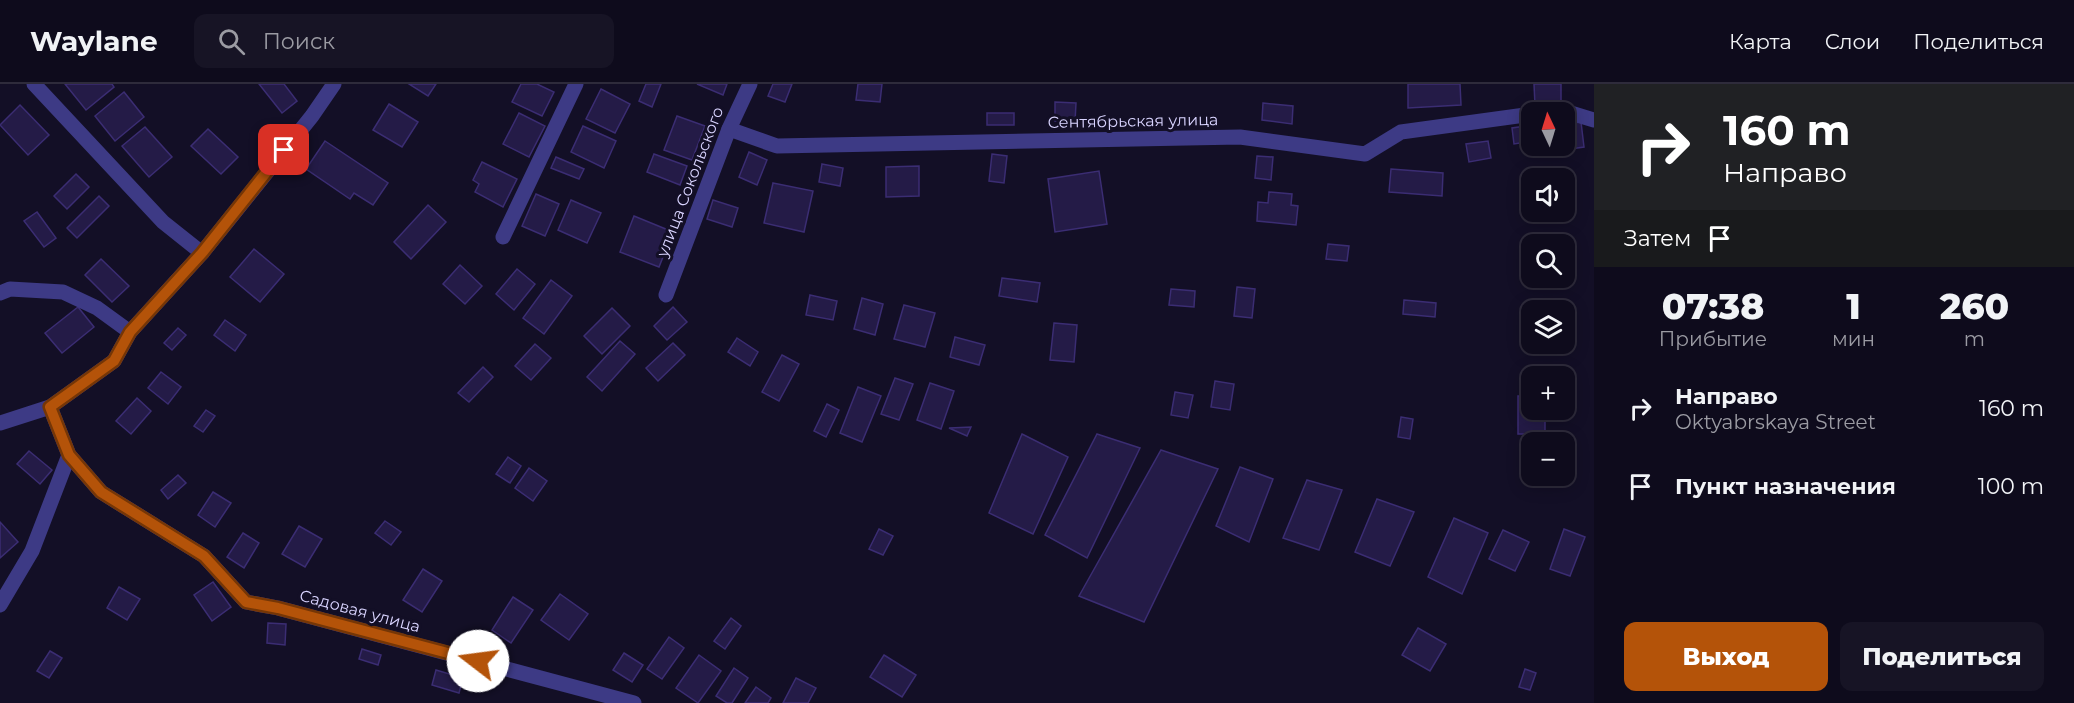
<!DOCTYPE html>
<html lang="ru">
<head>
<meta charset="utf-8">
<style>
  :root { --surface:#0e0b1c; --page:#171425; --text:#f1f3f6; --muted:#9b9ba3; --line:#2e2b3b; --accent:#b45309 }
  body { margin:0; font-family:Montserrat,sans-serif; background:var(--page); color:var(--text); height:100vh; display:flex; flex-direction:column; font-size:22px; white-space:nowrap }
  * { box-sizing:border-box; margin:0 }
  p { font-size:20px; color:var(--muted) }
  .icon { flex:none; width:33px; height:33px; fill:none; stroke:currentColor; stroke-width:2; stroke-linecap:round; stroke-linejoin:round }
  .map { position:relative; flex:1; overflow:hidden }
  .side { display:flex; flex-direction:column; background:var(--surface); width:480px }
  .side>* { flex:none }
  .top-card { background:#202124; color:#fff; overflow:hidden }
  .needle { width:39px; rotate:356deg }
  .tools { position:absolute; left:1521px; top:18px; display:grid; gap:12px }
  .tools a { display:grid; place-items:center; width:54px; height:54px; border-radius:12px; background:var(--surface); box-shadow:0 3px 15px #0003,0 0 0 2px var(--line); font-size:30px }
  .pin { position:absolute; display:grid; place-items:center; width:51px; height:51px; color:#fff; margin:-26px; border-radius:12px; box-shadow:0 3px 9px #0006 }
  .me { position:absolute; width:66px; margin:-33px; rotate:285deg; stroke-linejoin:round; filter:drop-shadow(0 0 4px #0008) }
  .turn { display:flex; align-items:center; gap:21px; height:126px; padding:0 30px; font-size:27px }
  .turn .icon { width:78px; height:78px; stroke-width:2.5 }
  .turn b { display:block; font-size:42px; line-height:51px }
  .then { display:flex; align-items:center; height:57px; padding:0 30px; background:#0003; gap:12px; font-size:22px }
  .eta { display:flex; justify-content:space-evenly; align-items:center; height:102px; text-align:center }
  .eta b { font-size:36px; font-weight:800; line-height:42px }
  .primary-button { display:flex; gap:12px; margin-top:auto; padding:12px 30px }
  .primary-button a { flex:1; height:69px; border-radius:12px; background:var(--accent); color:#fff; font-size:24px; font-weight:800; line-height:69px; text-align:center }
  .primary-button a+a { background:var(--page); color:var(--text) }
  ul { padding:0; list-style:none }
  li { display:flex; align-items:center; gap:18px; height:78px; padding:0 30px }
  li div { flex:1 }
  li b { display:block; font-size:22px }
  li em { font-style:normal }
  header { display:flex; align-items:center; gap:36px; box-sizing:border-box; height:84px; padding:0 30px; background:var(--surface); border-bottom:2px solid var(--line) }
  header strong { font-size:28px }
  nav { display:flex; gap:33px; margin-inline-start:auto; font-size:21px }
  .search { width:420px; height:54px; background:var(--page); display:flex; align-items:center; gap:15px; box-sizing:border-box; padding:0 21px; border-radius:12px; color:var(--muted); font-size:22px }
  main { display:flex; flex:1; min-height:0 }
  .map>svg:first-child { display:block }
</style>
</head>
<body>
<header>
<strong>Waylane</strong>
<div class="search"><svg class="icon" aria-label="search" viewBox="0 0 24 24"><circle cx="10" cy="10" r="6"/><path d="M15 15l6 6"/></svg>Поиск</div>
<nav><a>Карта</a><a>Слои</a><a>Поделиться</a></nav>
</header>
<main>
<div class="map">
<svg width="1594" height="619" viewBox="0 0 1594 619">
  <rect width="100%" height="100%" fill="#130f26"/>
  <g fill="#241b47" stroke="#3b2d73" stroke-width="1.5">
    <path d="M65 0H112L114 3 86 26Z"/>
    <path d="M259 0H284L297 17 282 29Z"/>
    <path d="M409 0H436L428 12Z"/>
    <path d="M521 0H537L554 8 542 32 512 18Z"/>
    <path d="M646 0H661L652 23 639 17Z"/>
    <path d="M697 0H727L723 11Z"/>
    <path d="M773 0H792L785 18 768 12Z"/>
    <path d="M858 0H882L880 18 856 16Z"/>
    <path d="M1408 0H1460L1461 21 1408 24Z"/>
    <path d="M1534 0H1561V20L1535 21Z"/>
    <path d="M601 5 630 20 615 49 586 35Z"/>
    <path d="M124 8 144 33 115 57 95 32Z"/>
    <path d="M1055 18 1076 19 1075 38 1055 37Z"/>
    <path d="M1263 19 1293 22 1292 40 1262 36Z"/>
    <path d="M389 20 418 38 402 63 373 46Z"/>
    <path d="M20 21 49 51 28 71 0 41Z"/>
    <path d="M519 29 545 42 529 73 503 60Z"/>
    <rect x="987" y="29" width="27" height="12"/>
    <path d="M677 32 705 42 692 76 664 66Z"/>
    <path d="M1581 38 1584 63 1563 66 1564 40Z"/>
    <path d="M1532 41V57L1514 60 1512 44Z"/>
    <path d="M583 42 616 57 604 84 571 68Z"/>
    <path d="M145 43 172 73 149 93 122 62Z"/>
    <path d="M208 45 238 73 221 90 191 62Z"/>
    <path d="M325 57 388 99 373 121 354 109 350 115 306 85Z"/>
    <path d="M1488 57 1491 74 1469 78 1466 60Z"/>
    <path d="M749 68 767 76 757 101 739 93Z"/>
    <path d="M654 70 687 82 680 101 647 88Z"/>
    <path d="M992 70 1007 72 1004 99 989 97Z"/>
    <path d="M1257 72 1273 73 1271 96 1255 94Z"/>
    <path d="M556 73 584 85 579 95 551 84Z"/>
    <path d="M482 78 517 95 503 123 475 108 479 100 473 96Z"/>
    <path d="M822 80 843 84 840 102 819 98Z"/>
    <path d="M919 82V112L886 113V83Z"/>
    <path d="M1391 85 1443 89 1442 112 1389 108Z"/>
    <path d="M1099 87 1107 140 1055 148 1048 95Z"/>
    <path d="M76 90 89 103 67 125 54 112Z"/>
    <path d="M773 99 813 107 804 148 764 139Z"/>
    <path d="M1269 108 1292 110 1291 121 1298 122 1296 141 1257 137 1258 118 1268 119Z"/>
    <path d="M536 110 559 120 545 152 522 142Z"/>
    <path d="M99 112 109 122 77 154 67 144Z"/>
    <path d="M571 116 601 129 587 159 558 146Z"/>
    <path d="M713 116 738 124 732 143 707 135Z"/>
    <path d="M428 121 446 138 411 175 394 158Z"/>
    <path d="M37 128 56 154 44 163 24 137Z"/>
    <path d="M634 132 673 148 659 183 620 168Z"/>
    <path d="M1328 160 1349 162 1347 177 1326 175Z"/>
    <path d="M254 165 284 190 260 218 230 193Z"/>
    <path d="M101 175 129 202 112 218 85 191Z"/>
    <path d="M460 181 482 202 465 220 443 200Z"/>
    <path d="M517 185 535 200 514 226 496 210Z"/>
    <path d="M1002 194 1040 199 1037 218 999 212Z"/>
    <path d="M551 196 572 212 544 250 523 234Z"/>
    <path d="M1237 203 1255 205 1252 234 1234 232Z"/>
    <path d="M1171 205 1195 207 1194 223 1169 221Z"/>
    <path d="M810 211 837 217 833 236 806 231Z"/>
    <path d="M862 214 883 220 875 251 854 245Z"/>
    <path d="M1404 216 1436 219 1435 233 1403 230Z"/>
    <path d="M904 221 935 229 925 263 894 255Z"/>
    <path d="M78 223 94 243 62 269 45 249Z"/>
    <path d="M673 223 687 238 667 256 654 242Z"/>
    <path d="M612 224 630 242 602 270 584 252Z"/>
    <path d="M225 236 246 251 235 267 214 251Z"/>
    <path d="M1054 239 1077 241 1074 278 1050 276Z"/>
    <path d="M178 244 186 251 172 266 164 259Z"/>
    <path d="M955 253 985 261 979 281 950 273Z"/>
    <path d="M737 254 758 268 750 282 728 268Z"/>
    <path d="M620 257 635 270 602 307 587 293Z"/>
    <path d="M673 259 685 271 658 297 646 284Z"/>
    <path d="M535 260 551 274 531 296 515 282Z"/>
    <path d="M782 271 799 280 779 317 762 308Z"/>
    <path d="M483 283 493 293 469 318 458 309Z"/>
    <path d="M161 288 181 303 168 320 148 304Z"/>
    <path d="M895 294 913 300 899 336 881 330Z"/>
    <path d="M1215 297 1234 300 1230 326 1211 323Z"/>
    <path d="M930 299 954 307 941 345 917 336Z"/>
    <path d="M858 303 881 312 862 358 840 349Z"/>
    <path d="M1175 308 1193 311 1188 334 1171 331Z"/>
    <path d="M1518 312H1532V326H1545V350H1518Z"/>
    <path d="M137 314 151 327 131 350 116 337Z"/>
    <path d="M827 320 839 326 826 353 814 347Z"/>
    <path d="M206 326 215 332 203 348 194 342Z"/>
    <path d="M1401 333 1413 335 1410 355 1398 353Z"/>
    <path d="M971 343 967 352 949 344Z"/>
    <path d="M1022 350 1068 373 1033 450 989 429Z"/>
    <path d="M1097 350 1140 364 1087 474 1045 451Z"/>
    <path d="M1161 366 1218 385 1144 538 1079 512Z"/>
    <path d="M29 367 52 386 40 400 17 380Z"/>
    <path d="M508 373 521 382 510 399 496 390Z"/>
    <path d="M1240 383 1273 395 1249 458 1216 442Z"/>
    <path d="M529 384 547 397 533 417 515 404Z"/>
    <path d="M178 391 186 399 168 415 161 406Z"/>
    <path d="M1307 396 1342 406 1319 466 1283 454Z"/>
    <path d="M213 408 231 419 215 443 198 431Z"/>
    <path d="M1377 415 1414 428 1390 482 1355 468Z"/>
    <path d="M1454 434 1488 449 1462 510 1428 493Z"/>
    <path d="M385 437 401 448 391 461 375 449Z"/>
    <path d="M0 438 18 458 0 474Z"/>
    <path d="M299 442 322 455 305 483 282 470Z"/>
    <path d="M879 445 893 452 883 471 869 465Z"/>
    <path d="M1564 445 1585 453 1570 492 1550 485Z"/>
    <path d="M1503 446 1529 458 1515 487 1489 475Z"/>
    <path d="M243 449 259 459 244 484 227 473Z"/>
    <path d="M423 485 442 497 422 528 403 516Z"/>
    <path d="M213 498 231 523 212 537 194 511Z"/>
    <path d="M119 503 140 515 127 536 107 524Z"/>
    <path d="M560 510 588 530 569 556 541 536Z"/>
    <path d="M513 513 533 526 511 559 492 546Z"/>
    <path d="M731 534 741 542 725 565 714 557Z"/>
    <path d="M268 539 286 540 285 561 267 559Z"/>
    <path d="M1418 544 1446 560 1430 587 1402 571Z"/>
    <path d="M669 553 684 564 662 595 647 585Z"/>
    <path d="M362 565 381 571 378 581 359 575Z"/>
    <path d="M50 567 62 574 49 594 37 587Z"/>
    <path d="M624 569 643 581 632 598 613 586Z"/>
    <path d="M699 571 721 587 698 619 676 604Z"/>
    <path d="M884 571 916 591 902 613 870 593Z"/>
    <path d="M734 584 748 594 732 619H727L716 612Z"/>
    <path d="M1525 585 1536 589 1530 606 1519 603Z"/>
    <path d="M436 586 463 594 459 609 432 601Z"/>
    <path d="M796 594 816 604 808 619H783Z"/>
    <path d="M756 603 771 614 768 619H745Z"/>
  </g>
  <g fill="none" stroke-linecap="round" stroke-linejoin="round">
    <g stroke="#3d3a85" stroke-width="15">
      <path d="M34 0 163 138 202 169"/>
      <path d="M1545 28 1561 26 1594 36"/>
      <path d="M729 45 777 62 1240 53 1365 70 1401 48 1532 30"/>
      <path d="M503 153 576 0"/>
      <path d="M0 209 10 205 63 208 97 224 130 248"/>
      <path d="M666 211 729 45 750 0"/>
      <path d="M50 323 69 371 101 408 204 472 246 518 278 524 634 619"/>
      <path d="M0 339 50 323 114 277 130 248 202 169 312 32 334 0"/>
      <path d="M0 521 32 467 69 371"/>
    </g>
  </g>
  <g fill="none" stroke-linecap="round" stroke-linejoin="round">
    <defs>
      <path id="route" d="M284 66 202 169 130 248 114 277 50 323 69 371 101 408 204 472 246 518 278 524 478 577"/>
    </defs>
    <use href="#route" stroke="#753606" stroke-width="15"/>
    <use href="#route" stroke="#b45309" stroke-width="10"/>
  </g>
  <g text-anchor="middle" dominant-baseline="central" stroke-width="6" stroke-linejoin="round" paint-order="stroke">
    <g font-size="16" fill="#d9d4ff" stroke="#130f26">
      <text transform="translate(1133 37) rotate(-1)">Сентябрьская улица</text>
      <text transform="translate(690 98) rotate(-69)">улица Сокольского</text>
      <text transform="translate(360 527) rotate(15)">Садовая улица</text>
    </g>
  </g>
</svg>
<div class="tools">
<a><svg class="needle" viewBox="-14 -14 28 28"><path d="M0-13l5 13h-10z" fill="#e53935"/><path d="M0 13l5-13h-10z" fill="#9b9ba3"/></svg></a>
<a><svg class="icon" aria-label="sound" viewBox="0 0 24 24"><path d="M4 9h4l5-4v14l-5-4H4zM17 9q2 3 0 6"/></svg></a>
<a><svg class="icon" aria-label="search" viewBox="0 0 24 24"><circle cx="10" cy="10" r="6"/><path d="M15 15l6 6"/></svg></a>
<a><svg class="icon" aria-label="layers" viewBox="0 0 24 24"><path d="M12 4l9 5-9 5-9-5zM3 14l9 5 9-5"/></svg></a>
<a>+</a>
<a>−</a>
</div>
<div class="pin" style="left:284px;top:66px;background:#d93025"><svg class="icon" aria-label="arrive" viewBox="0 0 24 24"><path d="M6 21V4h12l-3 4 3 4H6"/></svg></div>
<svg class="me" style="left:478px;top:577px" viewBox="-20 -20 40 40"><circle r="19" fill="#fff"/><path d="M0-13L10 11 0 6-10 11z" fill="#b45309"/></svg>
</div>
<section class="side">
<div class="top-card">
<div class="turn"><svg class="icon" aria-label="right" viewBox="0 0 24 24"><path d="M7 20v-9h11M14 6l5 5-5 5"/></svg><div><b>160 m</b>Направо</div></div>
<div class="then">Затем<svg class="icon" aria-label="arrive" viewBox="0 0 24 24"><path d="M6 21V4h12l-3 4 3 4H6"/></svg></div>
</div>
<div class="eta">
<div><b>07:38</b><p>Прибытие</p></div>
<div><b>1</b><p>мин</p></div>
<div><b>260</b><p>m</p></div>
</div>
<ul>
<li><svg class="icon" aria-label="right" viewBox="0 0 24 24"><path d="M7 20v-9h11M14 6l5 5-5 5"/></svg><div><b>Направо</b><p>Oktyabrskaya Street</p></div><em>160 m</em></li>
<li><svg class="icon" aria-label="arrive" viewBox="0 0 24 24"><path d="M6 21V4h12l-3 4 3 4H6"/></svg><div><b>Пункт назначения</b></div><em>100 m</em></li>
</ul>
<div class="primary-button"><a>Выход</a><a>Поделиться</a></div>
</section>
</main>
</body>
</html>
